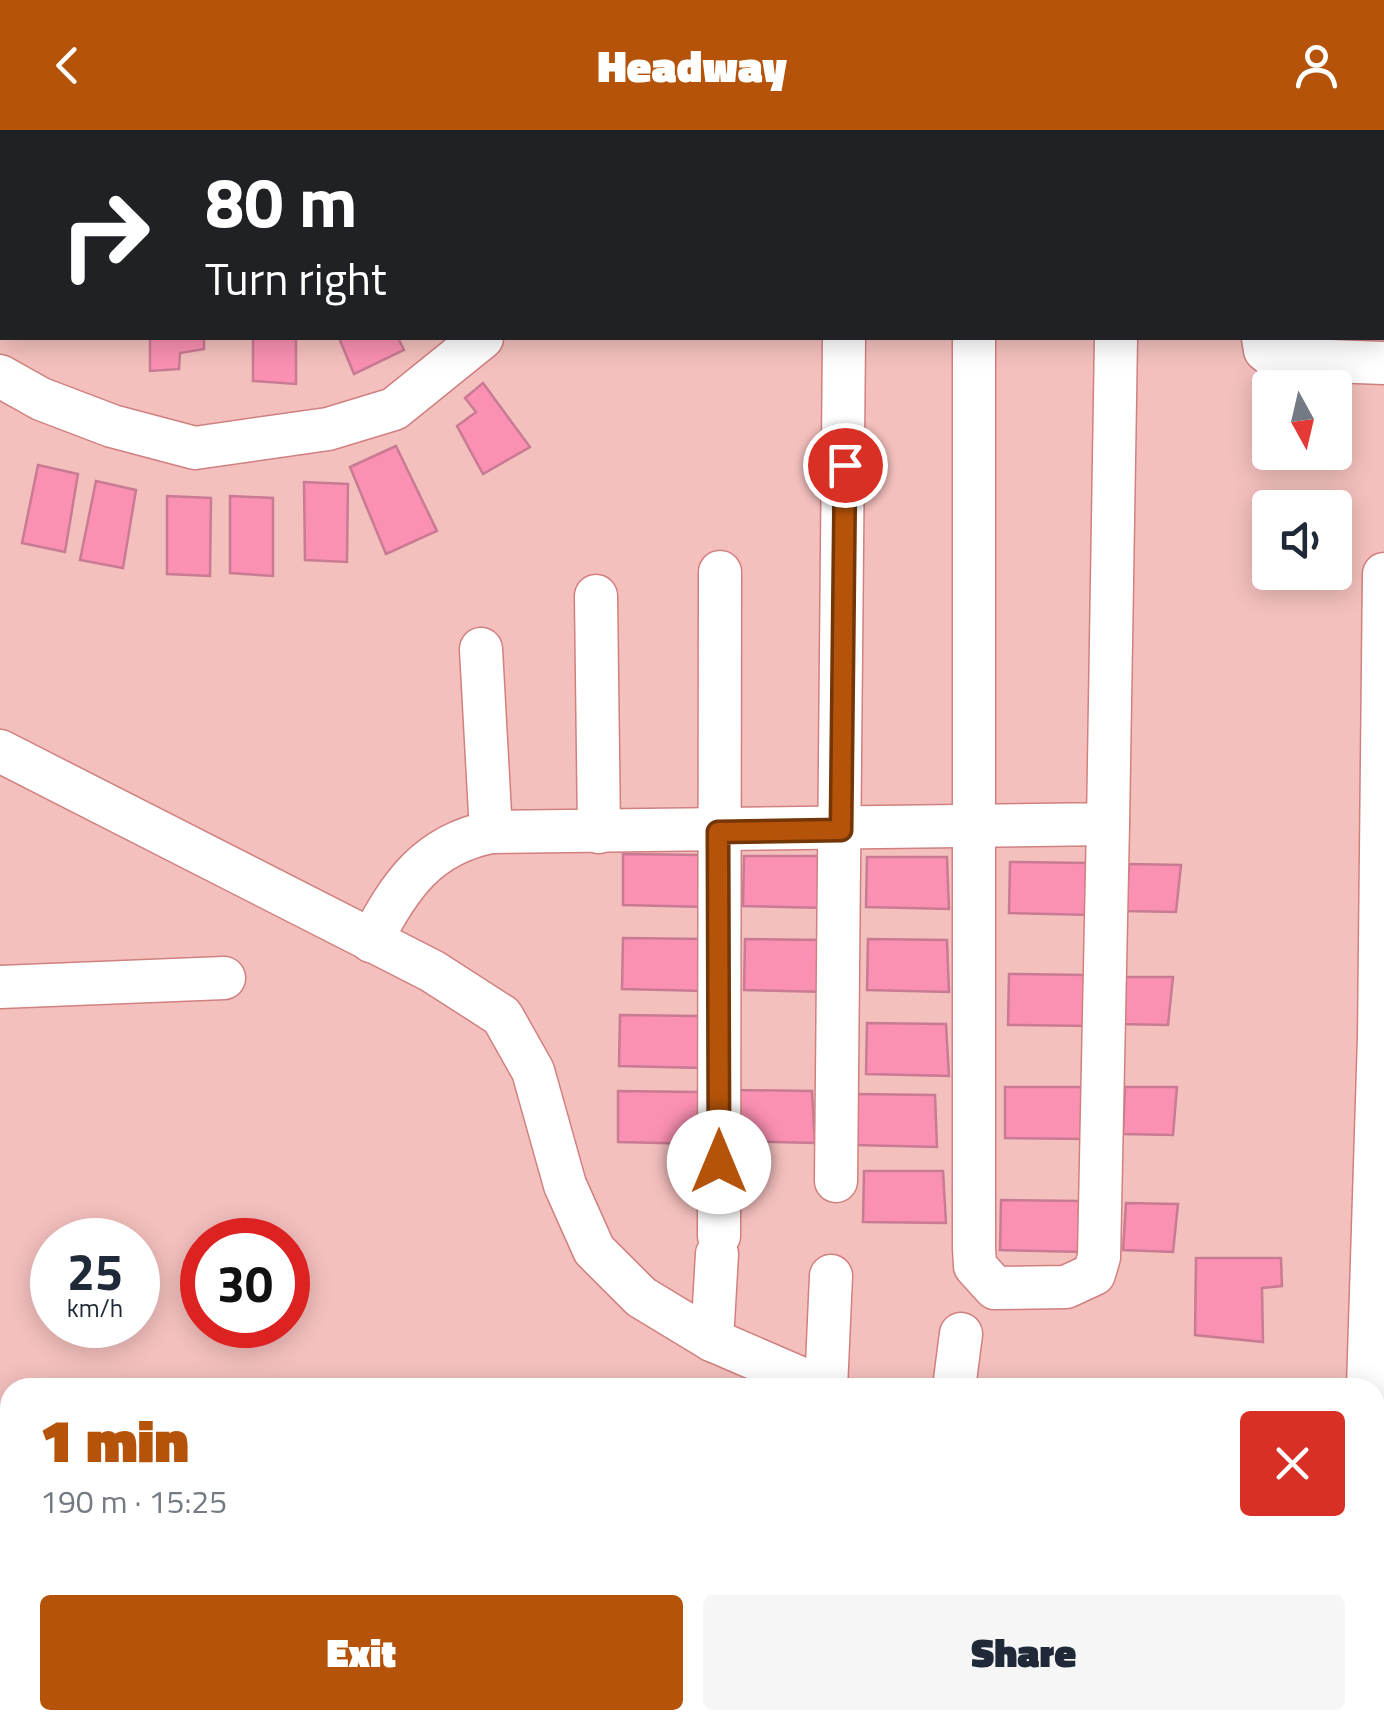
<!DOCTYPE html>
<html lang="en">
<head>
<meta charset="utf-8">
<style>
  :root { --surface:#fff; --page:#f6f6f7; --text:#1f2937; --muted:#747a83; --accent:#b45309 }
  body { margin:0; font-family:"Titillium Web",sans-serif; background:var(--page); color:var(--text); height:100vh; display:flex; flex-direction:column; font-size:38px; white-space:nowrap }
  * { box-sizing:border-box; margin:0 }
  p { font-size:32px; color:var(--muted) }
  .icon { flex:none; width:55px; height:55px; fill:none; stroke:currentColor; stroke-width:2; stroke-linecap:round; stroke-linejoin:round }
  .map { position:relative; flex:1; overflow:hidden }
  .drawer { position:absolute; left:0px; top:1248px; width:1385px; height:352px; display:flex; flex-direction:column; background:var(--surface); border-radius:30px 30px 0 0; box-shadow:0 5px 25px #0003 }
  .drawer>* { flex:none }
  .top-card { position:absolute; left:0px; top:0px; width:1385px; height:210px; box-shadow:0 5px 25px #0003; background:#202124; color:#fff; overflow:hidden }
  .needle { width:65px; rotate:172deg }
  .tools { position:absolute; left:1252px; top:240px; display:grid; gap:20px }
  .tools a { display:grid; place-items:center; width:100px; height:100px; border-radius:10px; background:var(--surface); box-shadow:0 5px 25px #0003; font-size:50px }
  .speed { position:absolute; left:30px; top:1088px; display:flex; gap:20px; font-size:50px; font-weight:700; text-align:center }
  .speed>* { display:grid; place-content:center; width:130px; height:130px; border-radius:50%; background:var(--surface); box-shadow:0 5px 25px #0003; line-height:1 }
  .speed small { font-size:25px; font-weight:400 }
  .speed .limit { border:15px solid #d22; background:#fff; color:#111 }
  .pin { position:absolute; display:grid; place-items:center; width:85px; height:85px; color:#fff; margin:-42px; border:5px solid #fff; border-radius:50%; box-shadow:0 2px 10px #0007 }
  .me { position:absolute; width:110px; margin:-55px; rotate:0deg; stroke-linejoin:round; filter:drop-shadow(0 0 8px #0008) }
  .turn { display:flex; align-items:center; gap:35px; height:210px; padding:0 40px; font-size:45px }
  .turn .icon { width:130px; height:130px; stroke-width:2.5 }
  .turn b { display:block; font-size:70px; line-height:85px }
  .round { display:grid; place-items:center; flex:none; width:105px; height:105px; border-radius:10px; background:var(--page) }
  .summary { display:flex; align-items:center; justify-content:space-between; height:170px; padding:0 40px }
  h1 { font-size:60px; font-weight:800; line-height:75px; color:var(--accent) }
  .cta { display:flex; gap:20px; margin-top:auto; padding:20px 40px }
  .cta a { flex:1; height:115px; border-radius:10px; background:var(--accent); color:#fff; font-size:40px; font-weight:800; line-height:115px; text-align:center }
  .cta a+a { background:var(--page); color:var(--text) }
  header { display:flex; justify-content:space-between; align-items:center; height:130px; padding:0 40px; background:var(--accent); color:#fff; font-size:45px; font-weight:800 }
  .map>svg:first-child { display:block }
</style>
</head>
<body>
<header><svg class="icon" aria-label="back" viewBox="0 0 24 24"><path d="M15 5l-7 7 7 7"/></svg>Headway<svg class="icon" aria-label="person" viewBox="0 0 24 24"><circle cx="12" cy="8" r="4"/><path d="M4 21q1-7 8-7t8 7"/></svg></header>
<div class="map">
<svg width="1384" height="1598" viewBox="0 0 1384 1598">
  <rect width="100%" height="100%" fill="#f4c0be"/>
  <g fill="#fa90b2" stroke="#c97b93" stroke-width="2.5">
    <path d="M150 208H204V219L180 223 179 239 150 241Z"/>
    <path d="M253 208H296V254L253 251Z"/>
    <path d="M339 208H398L404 220 354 244Z"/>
    <path d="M483 253 530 317 483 344 457 296 476 282 465 268Z"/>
    <path d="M396 316 437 401 386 424 350 337Z"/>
    <path d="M38 335 78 344 65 422 22 413Z"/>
    <path d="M96 351 136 360 123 438 80 430Z"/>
    <path d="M304 352 348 354 347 432 305 430Z"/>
    <path d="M167 366 211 368 210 446 167 444Z"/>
    <path d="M230 366 273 368V446L230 443Z"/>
    <path d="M623 724 703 725 706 777 623 775Z"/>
    <path d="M744 726H823L826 778 743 776Z"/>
    <path d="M867 727H947L949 779 866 777Z"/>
    <path d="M1010 732 1090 733 1092 785 1009 783Z"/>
    <path d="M1129 734 1181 735 1176 782 1126 781Z"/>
    <path d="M623 808 703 809 705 861 622 859Z"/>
    <path d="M745 809 825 810 827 862 744 860Z"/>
    <path d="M868 809 947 810 949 862 867 860Z"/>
    <path d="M1009 844 1088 845 1090 896 1008 895Z"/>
    <path d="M1121 847H1173L1168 895 1118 894Z"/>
    <path d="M620 885 699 886 702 938 619 936Z"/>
    <path d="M867 893 946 894 949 946 866 944Z"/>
    <path d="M1005 957H1085L1088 1009 1005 1008Z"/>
    <path d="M1125 957H1177L1173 1005 1123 1004Z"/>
    <path d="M733 960 812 961 815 1013 732 1011Z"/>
    <path d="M618 961 698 962 701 1014 618 1012Z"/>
    <path d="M855 964 935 965 937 1017 854 1015Z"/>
    <path d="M864 1041H943L946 1093 863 1092Z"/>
    <path d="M1001 1070 1081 1071 1083 1122 1000 1120Z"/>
    <path d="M1126 1073 1178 1074 1173 1122 1123 1120Z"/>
    <path d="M1196 1128H1281L1282 1156 1262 1158 1263 1212 1195 1205Z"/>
  </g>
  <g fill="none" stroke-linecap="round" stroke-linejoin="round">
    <defs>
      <g id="minor">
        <path d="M635 2 637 0"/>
        <path d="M1382 68H1384"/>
        <path d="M974 208V1118L975 1136 995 1158 1066 1157 1094 1144 1099 1127 1108 694"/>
        <path d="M1263 208 1265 220 1276 229 1384 233"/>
        <path d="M0 246 41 269 112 296 195 318 328 299 394 279 482 208"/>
        <path d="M596 466 599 702"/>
        <path d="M481 519 491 702"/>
        <path d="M0 621 432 841 502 886 533 941 565 1055 594 1120 641 1167 712 1210 823 1258"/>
        <path d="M371 811C400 755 427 715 491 702L1108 694 1116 208"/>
        <path d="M0 857 224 848"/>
        <path d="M836 1051 844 208"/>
        <path d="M719 1106 720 442"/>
        <path d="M712 1210 717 1124"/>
        <path d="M826 1258 831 1146"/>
        <path d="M954 1258 961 1204"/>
        <path d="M1368 1258 1379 907 1384 444"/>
        <path d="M1375 1353H1384"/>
      </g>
    </defs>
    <use href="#minor" stroke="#d0807f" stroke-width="45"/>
    <use href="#minor" stroke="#fff" stroke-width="42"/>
  </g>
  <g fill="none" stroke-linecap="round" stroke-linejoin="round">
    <defs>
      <path id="route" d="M719 1032 718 702 841 700 845 335"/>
    </defs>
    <use href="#route" stroke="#753606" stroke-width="25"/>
    <use href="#route" stroke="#b45309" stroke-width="18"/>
  </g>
</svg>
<div class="tools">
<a><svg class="needle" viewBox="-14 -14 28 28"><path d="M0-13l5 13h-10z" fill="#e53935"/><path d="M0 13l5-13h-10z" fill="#747a83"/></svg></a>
<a><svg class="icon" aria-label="sound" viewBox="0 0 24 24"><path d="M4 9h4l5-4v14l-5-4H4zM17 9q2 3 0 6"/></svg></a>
</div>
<div class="speed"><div>25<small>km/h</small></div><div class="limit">30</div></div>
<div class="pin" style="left:845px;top:335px;background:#d93025"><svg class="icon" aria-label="arrive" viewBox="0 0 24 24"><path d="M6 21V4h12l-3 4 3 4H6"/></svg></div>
<svg class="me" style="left:719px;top:1032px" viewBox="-20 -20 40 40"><circle r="19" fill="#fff"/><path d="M0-13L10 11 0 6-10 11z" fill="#b45309"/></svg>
<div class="top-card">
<div class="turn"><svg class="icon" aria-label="right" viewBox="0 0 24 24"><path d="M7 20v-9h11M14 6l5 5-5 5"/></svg><div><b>80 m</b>Turn right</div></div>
</div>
<section class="drawer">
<div class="summary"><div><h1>1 min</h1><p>190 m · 15:25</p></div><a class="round" style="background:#d93025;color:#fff"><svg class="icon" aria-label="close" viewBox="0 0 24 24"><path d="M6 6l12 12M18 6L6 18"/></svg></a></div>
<div class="cta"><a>Exit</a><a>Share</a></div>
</section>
</div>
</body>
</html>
